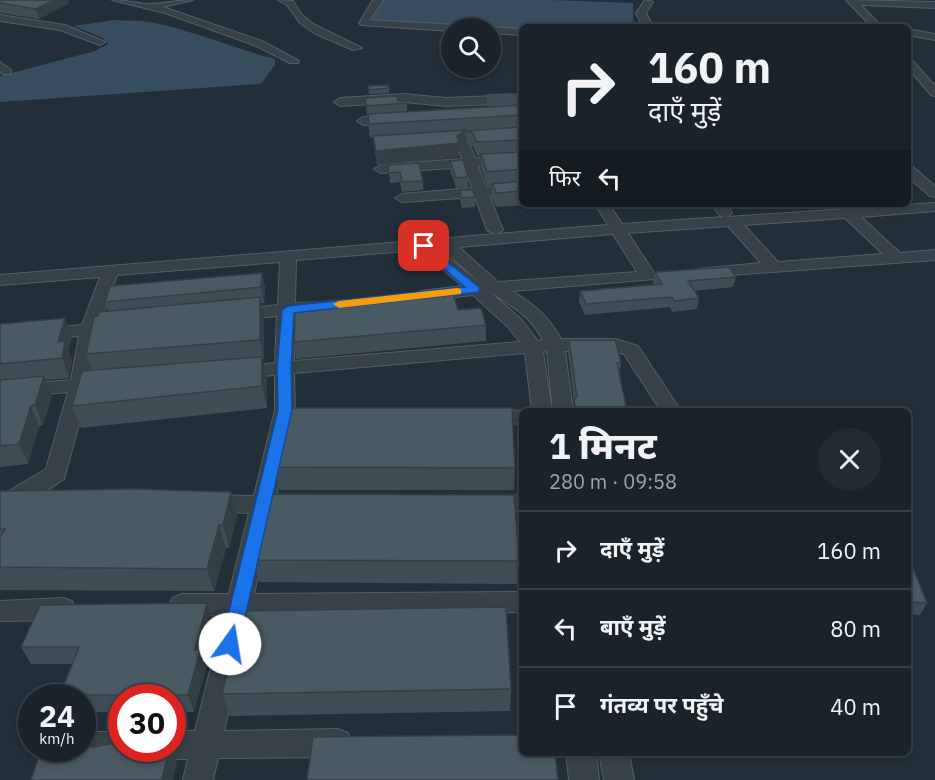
<!DOCTYPE html>
<html lang="hi">
<head>
<meta charset="utf-8">
<style>
  :root { --surface:#1a232a; --page:#232b32; --text:#f1f3f6; --muted:#9fa4a8; --line:#384047 }
  body { margin:0; font-family:"IBM Plex Sans","Noto Sans Devanagari",sans-serif; background:var(--page); color:var(--text); height:100vh; display:flex; flex-direction:column; font-size:22px; white-space:nowrap }
  * { box-sizing:border-box; margin:0 }
  p { font-size:20px; color:var(--muted) }
  .icon { flex:none; width:33px; height:33px; fill:none; stroke:currentColor; stroke-width:2; stroke-linecap:round; stroke-linejoin:round }
  .map { position:relative; flex:1; overflow:hidden }
  .panel { position:absolute; left:519px; top:408px; width:392px; height:348px; display:flex; flex-direction:column; background:var(--surface); border-radius:9px; box-shadow:0 3px 9px #0003,0 0 0 2px var(--line) }
  .panel>* { flex:none }
  .banner { position:absolute; left:519px; top:24px; width:392px; height:183px; border-radius:9px; box-shadow:0 3px 9px #0003,0 0 0 2px var(--line); background:#1a232a; color:var(--text); overflow:hidden }
  .fabs { position:absolute; left:441px; top:18px; display:grid; gap:12px }
  .fabs a { display:grid; place-items:center; width:60px; height:60px; border-radius:50%; background:var(--surface); box-shadow:0 3px 9px #0003,0 0 0 2px var(--line); font-size:30px }
  .speed { position:absolute; left:18px; top:684px; display:flex; gap:12px; font-size:30px; font-weight:700; text-align:center }
  .speed>* { display:grid; place-content:center; width:78px; height:78px; border-radius:50%; background:var(--surface); box-shadow:0 3px 9px #0003,0 0 0 2px var(--line); line-height:1 }
  .speed small { font-size:15px; font-weight:400 }
  .speed .limit { border:9px solid #d22; background:#fff; color:#111 }
  .pin { position:absolute; display:grid; place-items:center; width:51px; height:51px; color:#fff; margin:-26px; border-radius:12px; box-shadow:0 3px 9px #0006 }
  .me { position:absolute; width:66px; margin:-33px; rotate:13deg; stroke-linejoin:round; filter:drop-shadow(0 0 4px #0008) }
  .turn { display:flex; align-items:center; gap:21px; height:126px; padding:0 30px; font-size:27px }
  .turn .icon { width:78px; height:78px; stroke-width:2.5 }
  .turn b { display:block; font-size:42px; line-height:51px }
  .then { display:flex; align-items:center; height:57px; padding:0 30px; background:#0003; gap:12px; font-size:22px }
  .round { display:grid; place-items:center; flex:none; width:63px; height:63px; border-radius:32px; background:var(--page) }
  .summary { display:flex; align-items:center; justify-content:space-between; height:102px; padding:0 30px }
  h1 { font-size:36px; font-weight:800; line-height:45px }
  ul { padding:0; list-style:none }
  li { display:flex; align-items:center; gap:18px; height:78px; padding:0 30px; border-top:2px solid var(--line) }
  li div { flex:1 }
  li b { display:block; font-size:22px }
  li em { font-style:normal }
  .map>svg:first-child { display:block }
</style>
</head>
<body>
<div class="map">
<svg width="935" height="780" viewBox="0 0 935 780">
  <rect width="100%" height="100%" fill="#222f38"/>
  <g fill="#364e5e">
    <path d="M383 0H551L633 3V27H522V29L367 22Z"/>
    <path d="M114 20C127 21 142 20 155 23 196 32 234 48 275 59V65L261 84 0 102V76L95 51 108 44 103 38 74 26Z"/>
  </g>
  <g fill="none" stroke-linecap="round" stroke-linejoin="round">
    <defs>
      <g id="minor">
        <path d="M112 0C125 0 138 4 150 4 163 4 178 0 193 0L163 7 262 41 299 61 298 63H290L254 45 165 13Z"/>
        <path d="M278 0 293 1 301 14 313 24 362 48 353 50 314 33 300 23 287 5Z"/>
        <path d="M373 0H383L370 20 457 25 462 28H452V31L361 25 359 23Z"/>
        <path d="M645 0 653 2 646 13 653 27H643L636 13Z"/>
        <path d="M846 0 935 2V8L861 5 882 27H872Z"/>
        <path d="M0 15 65 25 105 42 100 45 60 30 0 21Z"/>
        <path d="M490 27 522 29V35L490 33V28H486Z"/>
        <path d="M908 29 935 34V40L908 35Z"/>
        <path d="M908 59 912 60 935 86V96L931 95 908 68Z"/>
        <path d="M0 62 11 70V74H3L0 71Z"/>
        <path d="M404 94 446 98 522 95V103L446 106 404 102 340 106 334 102 340 98Z"/>
        <path d="M394 116 400 120 398 123 363 125 357 121 363 117Z"/>
        <path d="M454 116 460 120 475 158 522 155V163L478 166 486 187 522 185V193L489 196 503 230 496 234 608 225 595 204H609L622 224 724 217 720 216 711 204H726L732 213 727 217 935 203V211L861 217 900 253 935 250V260L704 277 698 275 696 272 698 269 761 263 728 226 628 233 656 276 654 279 512 291C534 304 549 317 561 339H615L638 346 681 411H661L624 354 614 351H565L573 411H553L547 351 543 352 552 411H532L525 353 294 373 295 410 276 497 281 499 284 505 281 511 272 513 254 594 522 592V612L250 615 224 731 338 729 348 733 352 743 348 753 338 757 218 758 213 780H183L188 759H172L162 755 159 748H172V731H195L224 615 182 616 173 612 169 605 173 598 182 594H229L249 513 207 511 199 509 196 503 199 497 207 495 254 496 275 410V375L238 378 231 376 228 372 231 368 275 363 277 316 236 320 230 319 227 315 230 311 236 310 278 305 280 262 117 275 100 323H123L126 327 123 331 97 334 91 378 111 379 114 383 111 387 88 391 64 479C49 488 27 508 9 503L6 497 9 491 46 469 68 392 0 398V386L71 380 79 336 0 342V332L82 325 100 277 0 285V275L414 241 422 236 434 239 436 236 441 234 449 238 495 234 487 230 475 197 402 202 395 198 402 194 472 188 465 167 381 173 374 169 381 165 462 159 448 120ZM845 218 883 254 778 262 744 225ZM613 234 637 272 498 282 459 247ZM442 248 480 283 437 249ZM419 250 463 286 421 291 419 295 421 299 427 300 473 295 508 327 520 342 294 361 295 314 326 310 329 306 326 302 295 303 296 260ZM491 293C513 306 531 317 543 340L538 341 521 319Z"/>
        <path d="M908 166 913 167 935 186V197L930 196 908 177Z"/>
        <path d="M486 409 525 411H522V424L479 421 476 416 479 411Z"/>
        <path d="M522 495V511L489 512 481 510 478 504 481 498Z"/>
        <path d="M63 598 72 601 76 609 72 617 63 620 0 621V601Z"/>
        <path d="M82 732H122V748H135L132 756C115 763 89 763 72 756L69 748H82Z"/>
        <path d="M566 753H596L599 780H569Z"/>
        <path d="M599 753H629L634 780H604Z"/>
      </g>
    </defs>
    <use href="#minor" stroke="#535f66" stroke-width="2"/>
    <use href="#minor" fill="#364148" fill-rule="evenodd"/>
  </g>
  <g fill="#404d55">
    <path d="M0 0H68L69 3 39 19 0 13Z"/>
    <path d="M368 86 389 88V93L369 94Z"/>
    <path d="M522 93V204H538L496 207 491 198 492 185 487 186 481 168V155L477 156 473 146 467 144V131H465V144L459 148V157L377 165 373 137 370 138 365 98 398 101 407 103V112L511 106 487 107V94Z"/>
    <path d="M450 161 468 177V187L456 188 450 170Z"/>
    <path d="M388 165 423 181V190L402 192 400 182 390 183Z"/>
    <path d="M460 190 475 197V207L462 208 460 200Z"/>
    <path d="M655 272 736 277 733 287 694 291 699 298 697 309 672 312 670 307 585 315 579 302 580 291 654 285 653 283Z"/>
    <path d="M262 273 265 288 264 303H261L264 318 263 362 267 379V408L81 428 72 406 92 371 86 354 98 316 108 311 105 302Z"/>
    <path d="M458 310 486 325V341L296 359 294 342Z"/>
    <path d="M0 324 72 337 68 350 72 360 69 378 45 380 52 396 43 425 39 426 28 464 0 467Z"/>
    <path d="M569 340 621 363 619 374 627 411H573L574 403 568 353Z"/>
    <path d="M275 467 515 468 514 490H280Z"/>
    <path d="M0 491 237 515 229 548H226L214 591 0 590Z"/>
    <path d="M908 555 927 603 920 615 908 614Z"/>
    <path d="M254 560 519 561 517 584 259 582Z"/>
    <path d="M207 603 212 620 203 658 206 667 194 712H172V698H122V712H82V698H62L60 695 72 664H31L21 647Z"/>
    <path d="M511 689 510 711 230 716 222 694Z"/>
  </g>
  <g fill="#343f45">
    <path d="M54 0H68L69 3 39 19 36 9Z"/>
    <path d="M465 130V144L459 148V157L377 165 376 151 457 136Z"/>
    <path d="M262 273 265 288 264 303 261 287Z"/>
    <path d="M260 297 264 318V362L260 340Z"/>
    <path d="M65 318 72 337 68 350 72 360 69 378 62 358 58 342Z"/>
    <path d="M262 357 267 379V408L262 386Z"/>
    <path d="M44 376 52 396 43 425 35 405Z"/>
    <path d="M31 406 39 426 28 464 19 444Z"/>
    <path d="M231 492 237 515 229 548 223 525Z"/>
    <path d="M219 525 226 548 214 591 207 569Z"/>
    <path d="M207 603 212 620 203 658 206 667 194 712 188 695 195 650Z"/>
    <path d="M169 748H171L177 761 173 780H162Z"/>
  </g>
  <g fill="#4a5a63" stroke="#343f45" stroke-width="1.5">
    <path d="M0 0H54L36 9 0 3Z"/>
    <path d="M388 85 389 88 369 90 368 86Z"/>
    <path d="M397 96 398 101H406L407 103 366 106 365 98Z"/>
    <path d="M522 105V115L369 124 368 114Z"/>
    <path d="M522 127V140L477 142 473 133 467 131Z"/>
    <path d="M465 130 457 136 459 143 376 151 373 136Z"/>
    <path d="M522 152V169L487 172 481 154Z"/>
    <path d="M463 160 468 177 456 178 450 161Z"/>
    <path d="M419 163 423 181 402 182 400 172 389 173 388 165Z"/>
    <path d="M522 181V191L496 193 492 184Z"/>
    <path d="M460 190H473L475 197 462 198Z"/>
    <path d="M729 267 736 277 688 281 699 298 674 301 672 297 586 304 580 291 662 284 655 272Z"/>
    <path d="M262 273 261 287 105 302 110 286Z"/>
    <path d="M452 290 458 310 481 308 486 325 294 342 295 304Z"/>
    <path d="M260 297V340L86 354 94 317 98 316 99 312Z"/>
    <path d="M65 318 58 342 65 341 62 358 0 364V324Z"/>
    <path d="M569 340H615L621 363H617L627 411H576L574 400 577 397Z"/>
    <path d="M259 357H262V386L72 406 82 371Z"/>
    <path d="M44 376 35 405 31 406 19 444 0 446V380Z"/>
    <path d="M794 407 804 411H792Z"/>
    <path d="M289 408H512L515 468 275 467Z"/>
    <path d="M134 489 231 492 223 525H219L207 569 0 567V538L5 529H0V491Z"/>
    <path d="M269 494 514 495 519 561 254 560Z"/>
    <path d="M908 555 927 603 908 602Z"/>
    <path d="M207 603 195 650H200L188 695H60L79 647H21L40 605Z"/>
    <path d="M506 607 511 689 222 694 242 611Z"/>
    <path d="M522 735V753H555L558 780H307L313 737Z"/>
    <path d="M122 742V748H169L162 780H31L42 748H82V746L93 747Z"/>
  </g>
  <path fill="#1a73e8" stroke="#114b97" stroke-width="1.5" d="M424 243 479 287V292L294 313 291 368 292 410 239 644 236 649 230 652 223 649 221 644 278 410 277 368 282 310 288 306 465 287 421 249V244Z"/>
  <path fill="#f59e0b" d="M457 288 461 289V294L339 308 333 304 339 301Z"/>
</svg>
<div class="fabs">
<a><svg class="icon" aria-label="search" viewBox="0 0 24 24"><circle cx="10" cy="10" r="6"/><path d="M15 15l6 6"/></svg></a>
</div>
<div class="speed"><div>24<small>km/h</small></div><div class="limit">30</div></div>
<div class="pin" style="left:424px;top:246px;background:#d93025"><svg class="icon" aria-label="arrive" viewBox="0 0 24 24"><path d="M6 21V4h12l-3 4 3 4H6"/></svg></div>
<svg class="me" style="left:230px;top:644px" viewBox="-20 -20 40 40"><circle r="19" fill="#fff"/><path d="M0-13L10 11 0 6-10 11z" fill="#1a73e8"/></svg>
<div class="banner">
<div class="turn"><svg class="icon" aria-label="right" viewBox="0 0 24 24"><path d="M7 20v-9h11M14 6l5 5-5 5"/></svg><div><b>160 m</b>दाएँ मुड़ें</div></div>
<div class="then">फिर<svg class="icon" aria-label="left" viewBox="0 0 24 24"><path d="M17 20v-9H6M10 6l-5 5 5 5"/></svg></div>
</div>
<section class="panel">
<div class="summary"><div><h1>1 मिनट</h1><p>280 m · 09:58</p></div><a class="round"><svg class="icon" aria-label="close" viewBox="0 0 24 24"><path d="M6 6l12 12M18 6L6 18"/></svg></a></div>
<ul>
<li><svg class="icon" aria-label="right" viewBox="0 0 24 24"><path d="M7 20v-9h11M14 6l5 5-5 5"/></svg><div><b>दाएँ मुड़ें</b></div><em>160 m</em></li>
<li><svg class="icon" aria-label="left" viewBox="0 0 24 24"><path d="M17 20v-9H6M10 6l-5 5 5 5"/></svg><div><b>बाएँ मुड़ें</b></div><em>80 m</em></li>
<li><svg class="icon" aria-label="arrive" viewBox="0 0 24 24"><path d="M6 21V4h12l-3 4 3 4H6"/></svg><div><b>गंतव्य पर पहुँचे</b></div><em>40 m</em></li>
</ul>
</section>
</div>
</body>
</html>
